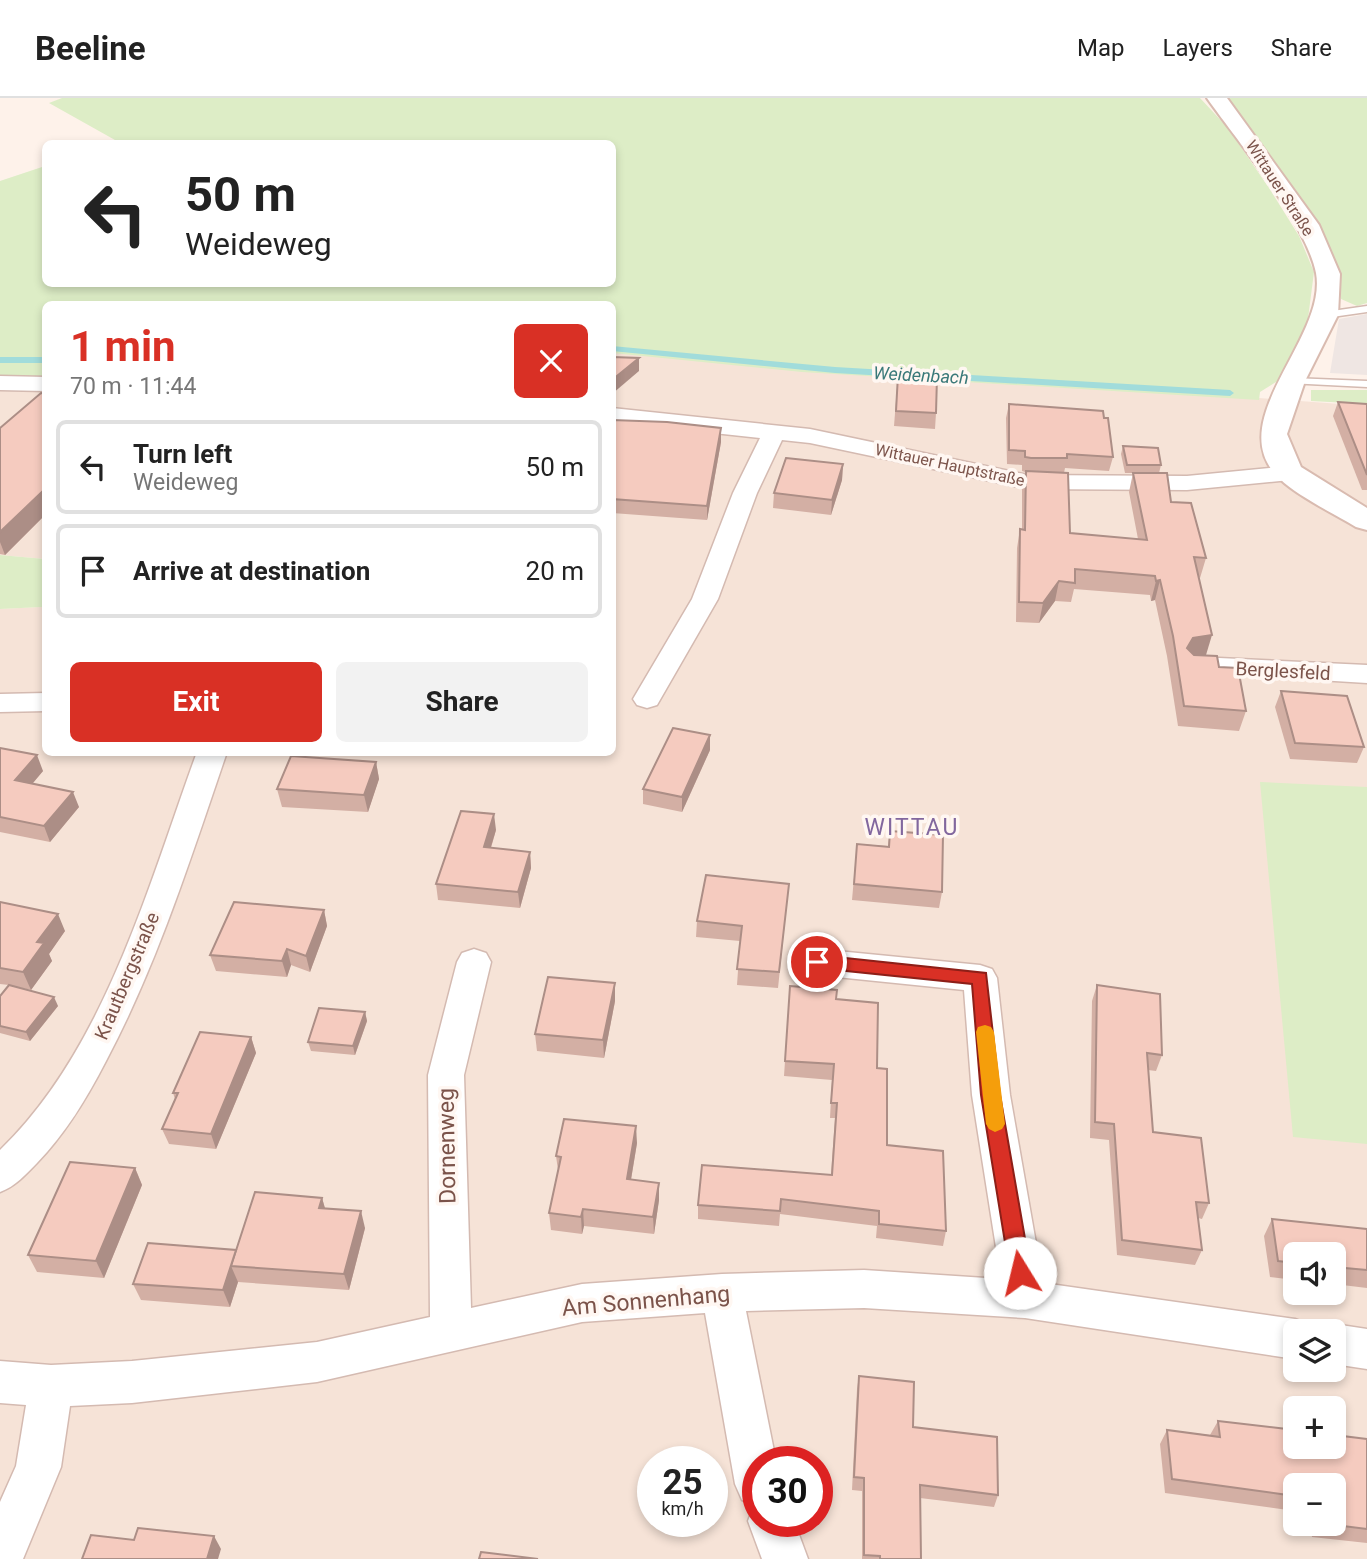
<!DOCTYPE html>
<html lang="en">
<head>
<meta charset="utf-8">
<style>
  :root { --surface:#fff; --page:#f2f2f2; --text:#222; --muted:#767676; --line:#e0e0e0; --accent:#d93025 }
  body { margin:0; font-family:Roboto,sans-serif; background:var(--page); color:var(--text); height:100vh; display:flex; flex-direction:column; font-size:26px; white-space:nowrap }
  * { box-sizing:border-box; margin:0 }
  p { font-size:23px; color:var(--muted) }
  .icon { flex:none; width:38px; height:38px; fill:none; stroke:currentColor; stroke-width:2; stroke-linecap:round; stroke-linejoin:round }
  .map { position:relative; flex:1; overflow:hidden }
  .side { position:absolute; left:42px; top:203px; width:574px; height:455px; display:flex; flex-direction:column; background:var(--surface); border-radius:10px; box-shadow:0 4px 10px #0003 }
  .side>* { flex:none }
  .hud { position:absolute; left:42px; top:42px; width:574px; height:147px; border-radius:10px; box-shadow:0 4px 10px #0003; background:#fff; color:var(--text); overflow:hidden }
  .tools { position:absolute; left:1283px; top:1144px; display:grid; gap:14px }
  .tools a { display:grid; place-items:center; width:63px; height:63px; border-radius:10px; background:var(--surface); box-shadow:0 4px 10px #0003; font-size:35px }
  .speed { position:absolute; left:637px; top:1348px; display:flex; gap:14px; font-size:35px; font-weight:700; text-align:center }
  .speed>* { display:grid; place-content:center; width:91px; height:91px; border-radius:50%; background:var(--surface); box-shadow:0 4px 10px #0003; line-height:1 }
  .speed small { font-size:18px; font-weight:400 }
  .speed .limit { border:10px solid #d22; background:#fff; color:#111 }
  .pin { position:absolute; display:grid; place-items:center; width:60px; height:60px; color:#fff; margin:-30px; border:4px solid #fff; border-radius:50%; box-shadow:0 2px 7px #0007 }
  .me { position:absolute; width:77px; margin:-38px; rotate:351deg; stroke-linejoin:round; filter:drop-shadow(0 0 5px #0008) }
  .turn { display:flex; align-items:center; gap:24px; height:147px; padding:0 28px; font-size:32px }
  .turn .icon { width:91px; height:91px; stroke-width:2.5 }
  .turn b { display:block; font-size:49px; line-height:60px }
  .round { display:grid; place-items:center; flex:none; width:74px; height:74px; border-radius:10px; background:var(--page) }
  .headline { display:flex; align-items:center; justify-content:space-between; height:119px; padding:0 28px }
  h1 { font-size:42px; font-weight:700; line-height:52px; color:var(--accent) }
  .button { display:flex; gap:14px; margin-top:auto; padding:14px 28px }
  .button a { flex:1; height:80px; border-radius:10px; background:var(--accent); color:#fff; font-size:28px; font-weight:700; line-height:80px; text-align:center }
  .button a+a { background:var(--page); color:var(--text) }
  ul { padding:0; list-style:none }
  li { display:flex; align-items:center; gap:21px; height:94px; margin:0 14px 10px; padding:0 14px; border:4px solid var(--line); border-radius:10px }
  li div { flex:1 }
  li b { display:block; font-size:26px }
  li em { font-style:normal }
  header { display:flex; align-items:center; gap:42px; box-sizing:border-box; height:98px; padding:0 35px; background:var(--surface); border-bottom:2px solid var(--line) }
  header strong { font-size:33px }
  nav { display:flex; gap:38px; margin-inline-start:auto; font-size:24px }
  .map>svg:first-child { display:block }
</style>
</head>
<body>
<header>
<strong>Beeline</strong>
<nav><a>Map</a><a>Layers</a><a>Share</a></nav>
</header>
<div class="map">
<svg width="1367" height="1461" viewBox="0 0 1367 1461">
  <rect width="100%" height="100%" fill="#fef2ea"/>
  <g fill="#f6e3d7" fill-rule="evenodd">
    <path d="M613 252 1367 308V1461H0V511L41 509 45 506 46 654H612ZM1295 1157H1334V1195H1295ZM1295 1234H1334V1272H1295ZM1295 1311H1334V1349H1295ZM653 1363H712V1423H653ZM758 1363H817V1423H758ZM1295 1388H1334V1426H1295Z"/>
    <path d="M0 291 45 294V461L0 457Z"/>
  </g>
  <path fill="#efe6e3" d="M1367 216V277L1330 275 1339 221Z"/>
  <g fill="#ddedc6">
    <path d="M62 0H1200L1228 30 1269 90 1299 138 1314 174 1306 236 1284 279 1260 294 1259 302 802 274 613 255 612 206H46L45 279H0V83L45 68 46 186H612V46L104 45 115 42 49 5Z"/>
    <path d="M1221 0H1367V205L1357 208 1341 201 1337 169 1324 137Z"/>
    <path d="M1311 292H1367V306L1311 303Z"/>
    <path d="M0 457 45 461V506L42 509 0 511Z"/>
    <path d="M1260 684 1367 689V1046L1293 1039Z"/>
  </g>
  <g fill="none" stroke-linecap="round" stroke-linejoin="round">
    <g fill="#a1dcdb" fill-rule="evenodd">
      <path d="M612 248 835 269 1230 292 1234 295 1230 298 835 275 612 253Z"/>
      <rect x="0" y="259" width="46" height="6"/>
    </g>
    <defs>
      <g id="lane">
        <path d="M1367 208V214L1325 220 1320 217 1325 214Z"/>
        <path d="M1292 280 1367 283V289L1288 285 1286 283Z"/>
      </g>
      <g id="street">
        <path d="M0 278 46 279V293L0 292Z"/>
        <path d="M612 310 810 331 1028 377 1187 378 1290 368 1298 370 1302 375 1298 380 1290 382 1187 392 1028 391 810 345 782 342 757 395 718 501 657 607 647 610 637 607 633 601 692 501 733 395 760 340 612 324Z"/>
        <path d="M1198 559 1367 567V585L1188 574 1184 568 1188 562Z"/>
        <path d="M46 595V613L0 614V596Z"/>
        <path d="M197 654H227C191 759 158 865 106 963 87 1000 66 1035 37 1065 25 1077 16 1088 0 1094V1052C105 951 148 788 197 654Z"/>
        <path d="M474 851 486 855 491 864 464 977 471 1210 582 1186 722 1176 864 1172 1001 1181 972 997 964 892 817 877 805 873 800 864 805 855 817 851 980 867 992 871 997 880 1010 997 1043 1185 1295 1221 1310 1227 1313 1234H1295V1261L1025 1220 864 1210 746 1213 776 1363H758V1423H794L808 1461H762L748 1423 754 1407 742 1402 735 1386 705 1215 582 1224 317 1284 132 1305 70 1308 61 1369 23 1461H0V1404L16 1368 26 1307 0 1305V1263L51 1267 132 1263 317 1244 430 1219 428 977 457 864 462 855Z"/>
        <path d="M1334 1226 1367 1231V1271L1334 1266V1234H1318Z"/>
      </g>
      <path id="secondary" d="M1207 0H1227L1319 127 1340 176 1338 217 1305 283 1287 336 1301 369 1367 410V432L1356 429C1336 417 1296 397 1280 381 1219 324 1328 241 1316 175 1306 125 1238 44 1207 0Z"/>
    </defs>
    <use href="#lane" stroke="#d4bab1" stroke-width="3"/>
    <use href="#street" stroke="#d4bab1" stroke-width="3"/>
    <use href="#secondary" stroke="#d9bbb0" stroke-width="4"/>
    <use href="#lane" fill="#fff" fill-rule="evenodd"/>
    <use href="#street" fill="#fff" fill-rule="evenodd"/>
    <use href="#secondary" fill="#fff" fill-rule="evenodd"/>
  </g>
  <g fill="#d3afa4">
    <path d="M898 277 936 315 935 331 894 328Z"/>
    <path d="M46 296V416L5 457 0 456V330Z"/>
    <path d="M1338 304 1367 306V392H1362L1333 318Z"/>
    <path d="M1009 306 1104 320 1113 359 1109 373 1065 370 1064 375 1070 435 1138 441 1129 394 1133 375 1171 404 1206 460 1200 480 1199 479 1206 557H1203L1219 569 1246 613 1239 633 1178 628 1167 558 1155 502 1151 503 1150 497 1074 491 1071 504 1055 503 1039 525 1016 524 1017 450 1020 431H1022V392L1025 374 1022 373V367L1007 366 1006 320Z"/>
    <path d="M612 322 721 330V344L707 422 612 415Z"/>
    <path d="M1123 348 1161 367 1159 375H1125L1121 356Z"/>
    <path d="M843 366 842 382 831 417 773 410 774 395Z"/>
    <path d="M1281 593 1364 649 1357 665 1290 661 1275 609Z"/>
    <path d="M0 650 43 673 32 686 79 709 50 744 0 734Z"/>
    <path d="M710 652 682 714 643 706V691Z"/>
    <path d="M376 664 379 681 368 714 282 709 277 691Z"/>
    <path d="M496 732 491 750 530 754 531 770 520 810 438 802 436 786Z"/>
    <path d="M890 733 942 794 939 810 852 802 857 746 888 748Z"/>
    <path d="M789 786 778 890 737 887 740 843 696 839 697 823Z"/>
    <path d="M0 804 65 833 49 856 52 863 31 892 13 888 58 908 30 943 0 935V899L9 887 0 886Z"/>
    <path d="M324 812 327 828 310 874 291 867 287 879 216 873 210 857Z"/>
    <path d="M1097 887 1162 957 1156 973 1148 972 1153 1034 1209 1105 1202 1121 1198 1120 1202 1152 1195 1167 1117 1157 1109 1042 1090 1040 1092 903Z"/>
    <path d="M790 888 836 901 877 970 887 1047 946 1133 943 1148 876 1140 877 1128 780 1116 779 1128 698 1121V1107L831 1076 835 1020H830L832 982 784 978Z"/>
    <path d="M615 903 604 960 537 953 535 936Z"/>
    <path d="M365 914 367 923 355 957 311 953 308 944Z"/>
    <path d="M251 939 256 955 216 1051 169 1046 162 1031 175 1001 173 995Z"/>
    <path d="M637 1045 631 1082 659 1085V1102L654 1136 584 1128 582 1136 551 1132 549 1115 558 1072 556 1058Z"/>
    <path d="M135 1070 142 1087 104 1180 37 1174 28 1157Z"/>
    <path d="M322 1100 325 1111 365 1130 349 1192 238 1184 230 1209 141 1202 133 1186 236 1152Z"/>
    <path d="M1272 1121 1367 1131V1190L1334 1186V1157H1295V1182L1270 1179 1264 1138Z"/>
    <path d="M859 1278 913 1329 998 1397 994 1409 920 1400 921 1461H862V1393L852 1392 857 1291Z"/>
    <path d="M1218 1323 1367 1341V1445L1312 1439 1310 1426H1334V1388H1295V1413L1165 1395 1160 1346 1167 1332 1210 1337Z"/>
  </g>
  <g fill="#ac8e86">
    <path d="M639 260V273L612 296V282Z"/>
    <path d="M721 330V344L707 422V408Z"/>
    <path d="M843 366 842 382 831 417 832 402Z"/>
    <path d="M46 390V416L5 457 0 444V434Z"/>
    <path d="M1160 482 1155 502 1151 503 1156 483Z"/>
    <path d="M1059 483 1055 503 1039 525 1043 505Z"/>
    <path d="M1212 537 1206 557 1187 559V550L1193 540Z"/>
    <path d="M710 637V652L682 714V699Z"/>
    <path d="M37 657 43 673 22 698 15 682Z"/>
    <path d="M376 664 379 681 368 714 364 697Z"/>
    <path d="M73 694 79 709 50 744 44 728Z"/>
    <path d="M494 716 496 732 486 765 484 749Z"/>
    <path d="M530 754 531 770 520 810 518 794Z"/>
    <path d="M324 812 327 828 310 874 306 858Z"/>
    <path d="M58 816 65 833 49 856 52 863 31 892 23 874 37 844Z"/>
    <path d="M287 851 291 867 287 879 282 863Z"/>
    <path d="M615 885V903L604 960 603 942Z"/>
    <path d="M54 899 58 908 30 943 26 934Z"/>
    <path d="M365 914 367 923 355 957 353 948Z"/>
    <path d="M251 939 256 955 216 1051 211 1036Z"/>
    <path d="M636 1028 637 1045 628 1099 627 1081Z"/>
    <path d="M135 1070 142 1087 104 1180 96 1163Z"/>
    <path d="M659 1085V1102L654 1136 653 1119Z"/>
    <path d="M322 1100 327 1117 319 1110Z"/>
    <path d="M583 1111 584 1128 582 1136 581 1119Z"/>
    <path d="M361 1113 365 1130 349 1192 344 1176Z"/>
    <path d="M231 1168 238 1184 230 1209 223 1192Z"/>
    <path d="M214 1438 221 1451 218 1461H207Z"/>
  </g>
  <g fill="#f5cbbf" stroke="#ac8e86" stroke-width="2">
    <path d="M612 259 639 260 612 282Z"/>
    <path d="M898 277 937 279 936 315 896 313Z"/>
    <path d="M41 295 46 296V390L0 434V330Z"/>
    <path d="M1338 304 1367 306V377Z"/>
    <path d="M1009 306 1103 313 1104 320H1108L1113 359 1067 356V360H1031L1025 359V353L1009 352Z"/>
    <path d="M612 322 667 324 721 330 707 408 612 401Z"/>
    <path d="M1123 348 1158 350 1161 367H1127Z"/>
    <path d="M786 360 843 366 832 402 774 395Z"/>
    <path d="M1026 373 1068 375 1070 435 1147 442 1133 375H1167L1171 404 1191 405 1206 460 1194 459 1212 537 1193 540 1187 550 1194 557 1217 558 1219 569 1238 570 1246 613 1184 608 1173 538 1160 482 1156 483 1155 478 1075 471V485L1059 483 1043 505 1019 504 1020 431 1025 432Z"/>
    <path d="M1281 593 1347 598 1364 649 1295 645Z"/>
    <path d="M673 630 710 637 682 699 643 691Z"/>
    <path d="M0 650 37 657 15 682 73 694 44 728 0 719Z"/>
    <path d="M291 658 376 664 364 697 277 691Z"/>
    <path d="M461 713 494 716 484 749 530 754 518 794 436 786Z"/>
    <path d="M890 733 943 737 942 794 854 786 857 746 889 749Z"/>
    <path d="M706 777 789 786 779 874 737 871 742 828 697 823Z"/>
    <path d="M0 804 58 816 37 844 44 845 23 874 0 870Z"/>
    <path d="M234 804 324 812 306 858 287 851 282 863 210 857Z"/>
    <path d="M548 879 615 885 603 942 535 936Z"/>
    <path d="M9 887 54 899 26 934 0 928V898Z"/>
    <path d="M1097 887 1160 896 1162 957 1147 955 1153 1034 1201 1040 1209 1105 1196 1104 1202 1152 1122 1142 1114 1026 1095 1024Z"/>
    <path d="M790 888 837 892 836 901 878 905 877 970 887 971V1047L943 1053 946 1133 879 1126V1113L781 1101 780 1113 698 1107 702 1067 832 1077 837 1005H831L834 966 785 963Z"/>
    <path d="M319 910 365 914 353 948 308 944Z"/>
    <path d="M200 934 251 939 211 1036 162 1031 178 995H173Z"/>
    <path d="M564 1021 636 1028 627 1081 659 1085 653 1119 583 1111 581 1119 549 1115 561 1059 556 1058Z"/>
    <path d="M70 1064 135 1070 96 1163 28 1157Z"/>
    <path d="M255 1094 322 1100 319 1110 361 1113 344 1176 231 1168Z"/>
    <path d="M1272 1121 1367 1131V1172L1334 1169V1157H1295V1165L1278 1163Z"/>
    <path d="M148 1145 236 1152 223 1192 133 1186Z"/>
    <path d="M859 1278 914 1284 913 1329 997 1339 998 1397 920 1387 921 1461H880V1458L864 1457V1380L854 1379Z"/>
    <path d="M1218 1323 1295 1332V1349H1334V1337L1367 1341V1431L1327 1426H1334V1388H1295V1398L1172 1381 1167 1332 1220 1339Z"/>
    <path d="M138 1430 214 1438 207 1461H82L91 1437 134 1442Z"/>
    <path d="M481 1454 538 1461H479Z"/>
  </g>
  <path fill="#d93025" stroke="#8d1f18" stroke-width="2" d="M817 857 986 875 1000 997 1031 1175 1028 1182 1020 1185 1013 1182 1010 1175 981 997 972 886 817 870 810 868 808 864 810 859Z"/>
  <path fill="#f59e0b" d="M985 927 991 929 994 934 1005 1026 1002 1031 995 1034 989 1031 986 1026 976 934 978 929Z"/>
  <g text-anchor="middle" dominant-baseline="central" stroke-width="7" stroke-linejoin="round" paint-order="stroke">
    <g font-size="16" fill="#7b534a" stroke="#fff7f2">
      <text transform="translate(1280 90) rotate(57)">Wittauer Straße</text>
      <text transform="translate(950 367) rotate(12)">Wittauer Hauptstraße</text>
    </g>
    <g font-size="18" font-style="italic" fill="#3a7979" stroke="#fff7f2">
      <text transform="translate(921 277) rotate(3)">Weidenbach</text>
    </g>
    <g font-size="19" fill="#7b534a" stroke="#fff7f2">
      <text transform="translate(1283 573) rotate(3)">Berglesfeld</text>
      <text transform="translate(127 878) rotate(-67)">Krautbergstraße</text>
    </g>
    <g font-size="23" letter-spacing="2" fill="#82679e" stroke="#fff7f2">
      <text x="912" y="729">WITTAU</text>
    </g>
    <g font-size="23" fill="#7b534a" stroke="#fff7f2">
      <text transform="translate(447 1048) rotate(-91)">Dornenweg</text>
      <text transform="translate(646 1203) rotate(-5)">Am Sonnenhang</text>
    </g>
  </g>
</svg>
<div class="tools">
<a><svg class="icon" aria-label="sound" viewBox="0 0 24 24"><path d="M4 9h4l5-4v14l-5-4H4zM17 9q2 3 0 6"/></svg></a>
<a><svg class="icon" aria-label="layers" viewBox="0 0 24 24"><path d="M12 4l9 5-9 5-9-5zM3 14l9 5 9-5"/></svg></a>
<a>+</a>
<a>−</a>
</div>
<div class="speed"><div>25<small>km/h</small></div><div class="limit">30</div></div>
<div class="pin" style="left:817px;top:864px;background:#d93025"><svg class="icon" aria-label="arrive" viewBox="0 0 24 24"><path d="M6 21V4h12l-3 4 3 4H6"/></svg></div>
<svg class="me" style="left:1020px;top:1175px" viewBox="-20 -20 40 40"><circle r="19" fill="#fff"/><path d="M0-13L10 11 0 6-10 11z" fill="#d93025"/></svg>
<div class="hud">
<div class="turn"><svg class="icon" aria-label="left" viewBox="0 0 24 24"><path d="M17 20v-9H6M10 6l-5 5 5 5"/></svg><div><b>50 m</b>Weideweg</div></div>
</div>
<section class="side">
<div class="headline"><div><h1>1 min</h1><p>70 m · 11:44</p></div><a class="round" style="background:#d93025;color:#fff"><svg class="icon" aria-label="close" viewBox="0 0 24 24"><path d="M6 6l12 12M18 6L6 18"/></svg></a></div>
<ul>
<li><svg class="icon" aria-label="left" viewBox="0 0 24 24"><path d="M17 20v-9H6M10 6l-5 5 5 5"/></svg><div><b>Turn left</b><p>Weideweg</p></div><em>50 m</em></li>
<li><svg class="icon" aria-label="arrive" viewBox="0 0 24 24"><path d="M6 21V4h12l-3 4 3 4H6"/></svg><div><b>Arrive at destination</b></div><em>20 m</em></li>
</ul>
<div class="button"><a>Exit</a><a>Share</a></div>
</section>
</div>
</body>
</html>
